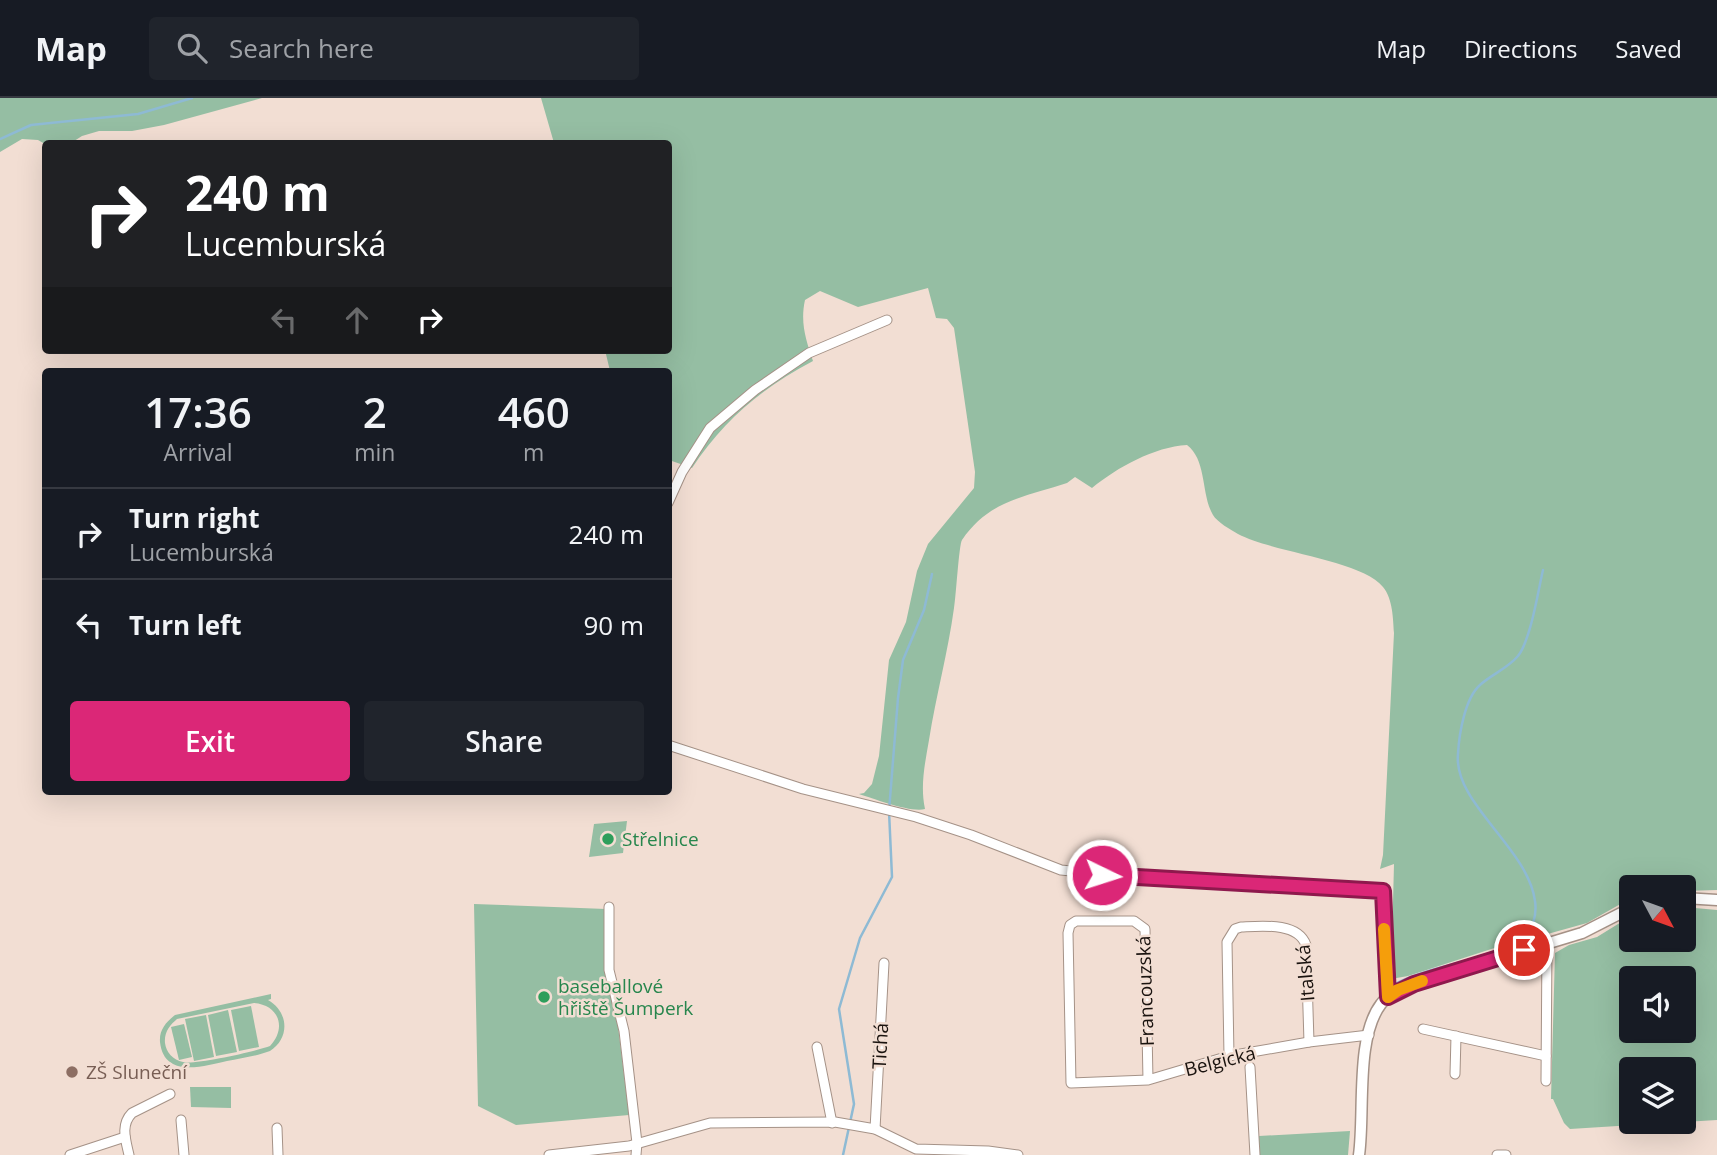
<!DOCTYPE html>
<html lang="en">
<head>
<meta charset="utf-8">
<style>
  :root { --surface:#171b24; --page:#20242c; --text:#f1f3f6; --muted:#9ea1a6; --line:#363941; --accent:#db2777 }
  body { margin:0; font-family:"Open Sans",sans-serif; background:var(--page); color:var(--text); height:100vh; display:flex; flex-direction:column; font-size:26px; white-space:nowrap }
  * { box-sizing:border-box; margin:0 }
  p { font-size:23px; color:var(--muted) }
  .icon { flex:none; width:38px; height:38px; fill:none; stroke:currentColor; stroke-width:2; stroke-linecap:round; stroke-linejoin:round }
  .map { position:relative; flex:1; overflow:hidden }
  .side { position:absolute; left:42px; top:270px; width:630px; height:427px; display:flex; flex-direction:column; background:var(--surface); border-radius:7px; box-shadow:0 7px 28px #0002 }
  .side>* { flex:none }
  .guide { position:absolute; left:42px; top:42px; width:630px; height:214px; border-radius:7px; box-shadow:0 7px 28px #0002; background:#202124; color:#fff; overflow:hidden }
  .needle { width:46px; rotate:131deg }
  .fabs { position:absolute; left:1619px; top:777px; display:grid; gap:14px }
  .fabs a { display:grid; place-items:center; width:77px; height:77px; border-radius:7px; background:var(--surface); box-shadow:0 7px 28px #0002; font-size:35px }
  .pin { position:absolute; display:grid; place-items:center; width:60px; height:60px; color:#fff; margin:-30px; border:4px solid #fff; border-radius:50%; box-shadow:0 2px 7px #0007 }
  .me { position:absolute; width:77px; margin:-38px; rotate:94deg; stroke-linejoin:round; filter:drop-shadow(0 0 5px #0008) }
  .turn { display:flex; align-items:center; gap:24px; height:147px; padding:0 28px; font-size:32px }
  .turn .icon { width:91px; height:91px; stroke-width:2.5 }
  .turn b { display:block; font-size:49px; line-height:60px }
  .lanes { display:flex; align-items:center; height:66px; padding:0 28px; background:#0003; justify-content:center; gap:35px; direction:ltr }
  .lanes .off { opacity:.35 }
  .eta { display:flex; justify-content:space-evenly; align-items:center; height:119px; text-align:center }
  .eta b { font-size:42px; font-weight:600; line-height:49px }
  .button { display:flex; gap:14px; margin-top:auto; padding:14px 28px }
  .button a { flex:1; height:80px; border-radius:7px; background:var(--accent); color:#fff; font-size:28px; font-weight:600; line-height:80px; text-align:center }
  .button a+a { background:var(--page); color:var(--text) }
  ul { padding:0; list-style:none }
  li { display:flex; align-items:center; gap:21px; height:91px; padding:0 28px; border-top:2px solid var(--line) }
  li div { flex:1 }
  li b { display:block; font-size:26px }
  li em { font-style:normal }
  header { display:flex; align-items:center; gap:42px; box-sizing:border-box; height:98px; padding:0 35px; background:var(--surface); border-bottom:2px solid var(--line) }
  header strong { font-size:33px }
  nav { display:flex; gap:38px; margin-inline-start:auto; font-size:24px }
  .search { width:490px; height:63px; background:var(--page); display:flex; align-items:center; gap:18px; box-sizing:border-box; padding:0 24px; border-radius:7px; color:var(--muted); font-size:26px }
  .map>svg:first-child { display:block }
</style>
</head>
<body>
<header>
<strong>Map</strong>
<div class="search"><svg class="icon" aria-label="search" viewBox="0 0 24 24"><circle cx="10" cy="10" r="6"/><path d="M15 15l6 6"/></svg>Search here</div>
<nav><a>Map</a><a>Directions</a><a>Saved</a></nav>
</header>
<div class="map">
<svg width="1717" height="1057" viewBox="0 0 1717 1057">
  <rect width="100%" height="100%" fill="#f2ded3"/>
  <g fill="#95bea3" fill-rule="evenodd">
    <path d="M0 0H262L164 27 132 33H99L82 38 71 45 45 46 38 42 22 41 0 54Z"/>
    <path d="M541 0H1717V792L1684 793V789H1631V800L1587 825 1544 837 1541 835 1408 878 1391 881 1394 766 1380 771 1383 757 1394 535C1393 521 1393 501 1383 489 1362 462 1274 455 1238 436 1231 432 1217 424 1213 417 1201 397 1207 362 1187 347 1154 349 1118 369 1092 390L1075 379 1067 385C1025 399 989 402 962 442 959 446 956 499 954 510 948 554 936 598 929 642 925 665 920 688 925 711 911 715 875 701 859 696L864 695 872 686 879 658 889 562 906 524 917 473 928 446 974 390 975 374 954 230 947 221 936 220 928 190 858 209 820 193 805 202C800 225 806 242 813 263 762 290 724 322 692 370L669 362 668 273H610L605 252H668V46L554 45Z"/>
    <path d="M627 723 623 755 589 759 594 726Z"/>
    <path d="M474 806 606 811V879L617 920 629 1017 516 1027 478 1008Z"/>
    <path d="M1684 809 1717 812V1022L1684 1024V971H1631V1024H1681L1570 1031 1564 1025 1553 1001H1551L1555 855 1569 847 1597 839 1631 818V842H1684ZM1631 880H1684V933H1631Z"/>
    <path d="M271 896V901L268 902C289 914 290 940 270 953 257 958 241 960 227 963 204 968 164 981 160 944 159 932 166 924 175 917ZM254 905C279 907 287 930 270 948 257 953 195 967 183 964 173 962 166 954 165 945 164 934 170 927 177 921Z"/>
    <path d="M251 908 259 949 239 953 231 912Z"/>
    <path d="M228 912 237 954 216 958 208 917Z"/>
    <path d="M206 917 214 959 194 963 185 921Z"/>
    <path d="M184 926 192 959 179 962 171 929Z"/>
    <path d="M190 989H231V1010L191 1009Z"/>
    <path d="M1350 1033 1348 1057H1259V1038Z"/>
  </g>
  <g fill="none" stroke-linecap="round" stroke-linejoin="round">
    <g stroke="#8ebad4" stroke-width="2.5">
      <path d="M0 41 31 27 138 16 192 0"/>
      <path d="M1393 887C1427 869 1467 866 1503 850 1509 847 1517 845 1522 842 1533 834 1537 815 1535 803 1528 750 1453 705 1458 656 1459 636 1465 600 1480 587 1491 577 1508 570 1518 558 1531 541 1538 493 1543 472"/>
      <path d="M843 1057 854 1006 839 911 860 840 892 779 889 713 898 600 903 562 924 512 932 476"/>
    </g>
    <defs>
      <g id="minor">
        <path d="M668 405 682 374 710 330 755 292 809 255 887 222"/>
        <path d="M668 647 803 691 916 719 971 737 1061 772 1130 779 1383 793"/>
        <path d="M1383 790 1388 899"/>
        <path d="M609 809V872L624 933 637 1045 636 1057"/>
        <path d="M1423 931 1546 958"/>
        <path d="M817 949 832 1025"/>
        <path d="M1229 958 1227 844 1235 831 1241 829C1262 828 1298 824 1306 847L1309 944"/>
        <path d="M1250 969 1255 1057"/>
        <path d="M1455 976 1456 938"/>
        <path d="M1148 982 1145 831 1134 823H1076L1070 827 1068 835 1071 985 1148 982 1229 958 1309 944 1369 937"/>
        <path d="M1546 983 1547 846"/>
        <path d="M181 1022 184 1057"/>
        <path d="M277 1030 278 1057"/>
        <path d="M875 1031 884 865"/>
        <path d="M70 1057 125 1039"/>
        <path d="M129 1057C126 1043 120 1027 132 1015L170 996"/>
        <path d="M549 1057 629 1048 710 1025 835 1024 875 1031 916 1051 988 1053 1018 1057"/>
        <path d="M1497 1057H1506"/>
      </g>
      <g id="tertiary">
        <path d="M1684 800 1717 802"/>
        <path d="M1359 1057C1365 1015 1355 940 1381 906 1389 895 1402 891 1414 886L1582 835 1631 810"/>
      </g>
    </defs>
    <use href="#minor" stroke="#a59287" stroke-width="11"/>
    <use href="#tertiary" stroke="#a59287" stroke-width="13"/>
    <use href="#minor" stroke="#fff" stroke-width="9"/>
    <use href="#tertiary" stroke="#fff" stroke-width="10"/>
  </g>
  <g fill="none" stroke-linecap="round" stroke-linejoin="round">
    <defs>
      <path id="route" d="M1102 777 1383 793 1388 899 1414 886 1524 852"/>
    </defs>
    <use href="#route" stroke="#8e194d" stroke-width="18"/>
    <use href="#route" stroke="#db2777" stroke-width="12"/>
    <path stroke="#f59e0b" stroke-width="12" d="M1384 831 1388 899 1398 892 1422 883"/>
  </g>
  <g fill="#2e9e5b" stroke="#f2ded3" stroke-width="2.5">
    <circle cx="608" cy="741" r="7"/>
    <circle cx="544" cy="899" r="7"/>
  </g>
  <circle fill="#8d6e63" stroke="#f2ded3" stroke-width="2.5" cx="72" cy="974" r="7"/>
  <g text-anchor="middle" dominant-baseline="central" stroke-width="5" stroke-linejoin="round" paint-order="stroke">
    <g font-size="19" fill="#27864d" stroke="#f2ded3" text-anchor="start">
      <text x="622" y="741">Střelnice</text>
      <text x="558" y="888">baseballové<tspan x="558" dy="22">hřiště Šumperk</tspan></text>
    </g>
    <g font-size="19" fill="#1a130f" stroke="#f2ded3">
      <text transform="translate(1305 875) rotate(-95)">Italská</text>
      <text transform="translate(1145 893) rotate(-92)">Francouzská</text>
      <text transform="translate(880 948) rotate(-87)">Tichá</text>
      <text transform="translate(1220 963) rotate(-14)">Belgická</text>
    </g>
    <g font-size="19" fill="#785e54" stroke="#f2ded3" text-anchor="start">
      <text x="86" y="974">ZŠ Sluneční</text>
    </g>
  </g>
</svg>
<div class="fabs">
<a><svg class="needle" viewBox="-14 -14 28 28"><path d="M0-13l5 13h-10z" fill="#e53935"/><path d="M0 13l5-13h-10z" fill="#9ea1a6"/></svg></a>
<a><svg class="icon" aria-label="sound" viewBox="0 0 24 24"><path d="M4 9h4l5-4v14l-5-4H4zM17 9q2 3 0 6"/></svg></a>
<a><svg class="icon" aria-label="layers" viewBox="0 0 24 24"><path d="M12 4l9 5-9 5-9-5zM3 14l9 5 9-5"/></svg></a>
</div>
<div class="pin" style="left:1524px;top:852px;background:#d93025"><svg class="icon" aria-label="arrive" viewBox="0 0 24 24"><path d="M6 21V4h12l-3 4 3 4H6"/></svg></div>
<svg class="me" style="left:1102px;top:777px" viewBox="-20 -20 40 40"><circle r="17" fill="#db2777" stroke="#fff" stroke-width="3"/><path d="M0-11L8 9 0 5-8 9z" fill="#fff"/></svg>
<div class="guide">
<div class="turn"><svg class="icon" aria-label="right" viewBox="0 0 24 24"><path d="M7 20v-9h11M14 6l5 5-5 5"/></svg><div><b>240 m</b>Lucemburská</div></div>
<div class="lanes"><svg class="icon off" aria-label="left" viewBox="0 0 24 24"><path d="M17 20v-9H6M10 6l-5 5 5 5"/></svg><svg class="icon off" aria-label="ahead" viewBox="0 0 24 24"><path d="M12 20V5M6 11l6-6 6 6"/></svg><svg class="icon" aria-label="right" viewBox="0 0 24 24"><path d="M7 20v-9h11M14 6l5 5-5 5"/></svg></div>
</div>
<section class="side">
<div class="eta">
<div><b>17:36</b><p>Arrival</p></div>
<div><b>2</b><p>min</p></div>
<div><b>460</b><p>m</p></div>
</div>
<ul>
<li><svg class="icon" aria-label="right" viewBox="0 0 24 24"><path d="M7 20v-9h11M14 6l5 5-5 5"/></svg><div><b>Turn right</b><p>Lucemburská</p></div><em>240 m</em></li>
<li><svg class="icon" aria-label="left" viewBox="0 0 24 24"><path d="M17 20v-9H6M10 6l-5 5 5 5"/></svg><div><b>Turn left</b></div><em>90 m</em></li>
</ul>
<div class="button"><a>Exit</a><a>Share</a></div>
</section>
</div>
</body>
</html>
